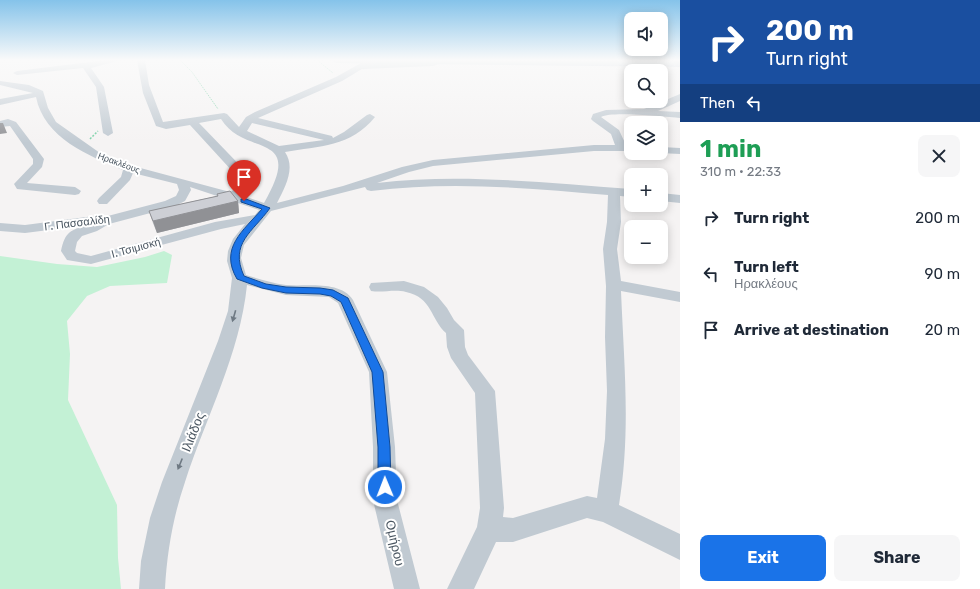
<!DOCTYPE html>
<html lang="en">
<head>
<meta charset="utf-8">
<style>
  :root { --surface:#fff; --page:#f6f6f7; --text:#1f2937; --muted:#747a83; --accent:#1a73e8 }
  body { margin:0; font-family:Rubik,sans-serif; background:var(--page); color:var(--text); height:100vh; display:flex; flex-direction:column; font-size:15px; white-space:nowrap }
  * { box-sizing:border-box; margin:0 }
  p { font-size:13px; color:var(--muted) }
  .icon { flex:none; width:22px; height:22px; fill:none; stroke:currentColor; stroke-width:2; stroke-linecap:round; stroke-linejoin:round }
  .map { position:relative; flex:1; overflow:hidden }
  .details { display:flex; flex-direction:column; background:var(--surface); width:300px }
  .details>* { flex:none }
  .hud { background:#1a4fa0; color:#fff; overflow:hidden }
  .tools { position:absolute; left:624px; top:12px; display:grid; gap:8px }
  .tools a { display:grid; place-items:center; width:44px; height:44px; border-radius:8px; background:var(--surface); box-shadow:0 2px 10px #0003; font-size:20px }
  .pin { position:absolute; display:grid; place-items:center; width:34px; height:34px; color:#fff; margin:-41px -17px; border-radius:50% 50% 50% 0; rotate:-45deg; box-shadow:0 0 4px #0007 }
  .pin .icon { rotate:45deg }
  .me { position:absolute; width:44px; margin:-22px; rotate:359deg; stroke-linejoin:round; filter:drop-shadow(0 0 3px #0008) }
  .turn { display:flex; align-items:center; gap:14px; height:84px; padding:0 20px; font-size:18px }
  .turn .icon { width:52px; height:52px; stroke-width:2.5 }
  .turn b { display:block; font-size:28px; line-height:34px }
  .then { display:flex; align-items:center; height:38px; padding:0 20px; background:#0003; gap:8px; font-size:15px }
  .round { display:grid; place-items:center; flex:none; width:42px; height:42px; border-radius:8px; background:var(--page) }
  .overview { display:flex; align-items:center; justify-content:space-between; height:68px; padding:0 20px }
  h1 { font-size:24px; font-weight:700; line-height:30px; color:#1e9e55 }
  .action { display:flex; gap:8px; margin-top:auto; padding:8px 20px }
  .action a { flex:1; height:46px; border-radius:8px; background:var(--accent); color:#fff; font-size:16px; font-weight:700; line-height:46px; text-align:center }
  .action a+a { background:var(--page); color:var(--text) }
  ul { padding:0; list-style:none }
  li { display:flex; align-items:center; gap:12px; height:56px; padding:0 20px }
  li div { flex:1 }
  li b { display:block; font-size:15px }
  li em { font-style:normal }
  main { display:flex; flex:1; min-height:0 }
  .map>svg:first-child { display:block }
</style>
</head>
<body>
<main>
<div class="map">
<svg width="680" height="589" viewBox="0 0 680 589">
  <rect width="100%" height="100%" fill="#f5f3f3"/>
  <path fill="#c3f1d5" d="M164 251 172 255 167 283 110 286 87 296 67 321 70 354 68 400 117 505 118 558 121 589H0V256L57 264 97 267 145 257Z"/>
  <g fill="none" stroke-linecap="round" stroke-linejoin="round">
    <g stroke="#7ad0a6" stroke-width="1" stroke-dasharray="1.5 1" stroke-linecap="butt">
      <path d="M180 60 192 72 218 109"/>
      <path d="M317 60 333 73"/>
    </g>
    <path stroke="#7ad0a6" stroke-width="1.5" stroke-dasharray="2 1.5" stroke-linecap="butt" d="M90 139 98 131"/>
    <g fill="#c1cad2" fill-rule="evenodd">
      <path d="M106 60H121L91 68 104 87 113 133 108 136 103 133 96 87 83 68 17 75 13 73 17 71Z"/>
      <path d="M137 60H145L149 85 163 122 224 113 227 114 239 127 246 117 255 112 336 77 361 63 439 60V64L433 66 362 69 342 81 258 118 332 136 333 138 344 132 367 115 370 114 375 117C351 147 319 146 285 152 296 168 285 187 277 203L343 186 402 167 433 160 594 145H615L611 134 593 121 591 119 593 114 606 110 644 109 680 94V101L658 111 680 112V118C665 117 612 111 601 117L619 130 626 145H631V151H594L433 166 409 172 377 183C461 173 547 183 631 189V197L620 196 621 222 617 249 621 281 680 292V302L621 291C624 365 631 431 619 505L680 534V560L603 522 587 518 513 542H496L474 589H447L477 527 480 508 475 393 451 358 447 347 446 333C431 320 432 297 406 292 394 289 383 293 371 291L369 287 371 283 404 281 424 287 438 297 447 308 454 320 464 330 465 347 468 355 495 391 504 508 503 517 513 518 587 496 597 498 605 439 607 391 605 337 606 286 603 249 607 222 608 195C529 188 450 181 371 191L367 190 365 187 271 211 244 245 241 258 246 275C259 279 272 283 286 285 306 287 340 280 353 300L387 372 395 447 397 500 420 589H394L373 500V447L369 372 338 303 329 297 286 295 247 285C240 354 206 417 185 482 173 517 167 552 165 589H139L141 561 150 518 162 482 218 341 228 311 232 278 227 261 228 251 233 239 245 224 221 229 91 264 67 260 61 251C65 232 70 230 88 225L25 233 0 231V223L25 225 94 216 104 217 165 201 176 196 179 190 177 184 133 173 130 180 107 204H99L97 201 99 198 121 177 123 170C89 156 44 138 36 97L0 105V99L33 93 0 85V81L29 85 43 91 48 108 56 122 100 153 133 166 230 192 244 184 190 125 166 129 156 126 143 93ZM221 119C245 158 306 130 264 203L241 195 257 185 255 181 199 123ZM252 123 324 140 279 146 247 131ZM190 187 259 210 255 215 215 222 91 256 77 253 75 251 77 242 82 236 97 231 109 224 173 207 185 201 191 190Z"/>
      <path d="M8 119 16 122 44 159 42 167 27 183 75 187 81 191 79 194 75 195 17 189 14 184 33 164V159L10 126 0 127V121Z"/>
      <path d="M661 147 680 148V154L660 153Z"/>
      <path d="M661 193 680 195V203L661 201Z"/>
    </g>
    <path fill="#b3c2d1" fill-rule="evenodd" d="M331 60 680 61V67L336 63Z"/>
    <path stroke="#c1cad2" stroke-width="8" d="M364 65 373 60"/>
  </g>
  <path fill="#b0b2b7" d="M217 194 238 201 239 213 157 233 153 223 149 211 217 196Z"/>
  <g fill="#909195">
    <path d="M0 123H3L7 133 0 134Z"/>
    <path d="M238 201 239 213 157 233 153 221Z"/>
  </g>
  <path fill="#cdcfd5" stroke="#909195" d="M230 191 238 201 153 221 149 211 218 196 217 194Z"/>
  <defs><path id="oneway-solid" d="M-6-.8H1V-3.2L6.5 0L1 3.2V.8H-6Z"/></defs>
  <g fill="#6e7983">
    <use href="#oneway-solid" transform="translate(234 316) rotate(106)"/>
    <use href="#oneway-solid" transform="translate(180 464) rotate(112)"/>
  </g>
  <linearGradient id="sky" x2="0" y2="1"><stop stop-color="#85c3ea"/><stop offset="0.42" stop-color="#fafafa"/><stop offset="1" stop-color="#fafafa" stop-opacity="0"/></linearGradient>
  <rect width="680" height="143" fill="url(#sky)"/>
  <path fill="#1a73e8" stroke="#114b97" d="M241 199H246L270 208C253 232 229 243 244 276L266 284 286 287 320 288 333 290 348 298 383 372 390 447 391 487 390 491 385 493 380 491 378 487V447L372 372 341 302 331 296 320 294 286 293 262 288 237 279C219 248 243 231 262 209L241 202Z"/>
  <g text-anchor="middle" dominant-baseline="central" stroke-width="4" stroke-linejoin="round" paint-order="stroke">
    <g font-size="9" fill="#4a5661" stroke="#fff">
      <text transform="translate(119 163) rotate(20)">Ηρακλέους</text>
    </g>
    <g font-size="11" fill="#4a5661" stroke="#fff">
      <text transform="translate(77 223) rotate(-7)">Γ. Πασσαλίδη</text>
      <text transform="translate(136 248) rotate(-15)">Ι. Τσιμισκή</text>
    </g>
    <g font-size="13" fill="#4a5661" stroke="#fff">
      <text transform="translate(193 432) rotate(-68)">Ιλιάδος</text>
      <text transform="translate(395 543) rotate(77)">Ομήρου</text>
    </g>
  </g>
</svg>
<div class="tools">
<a><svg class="icon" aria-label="sound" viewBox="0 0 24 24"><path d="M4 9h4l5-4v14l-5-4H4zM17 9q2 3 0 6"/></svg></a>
<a><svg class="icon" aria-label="search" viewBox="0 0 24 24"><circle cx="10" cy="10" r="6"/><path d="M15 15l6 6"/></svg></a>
<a><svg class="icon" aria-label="layers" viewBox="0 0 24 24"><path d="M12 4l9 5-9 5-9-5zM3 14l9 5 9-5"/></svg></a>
<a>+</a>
<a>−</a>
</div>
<div class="pin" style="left:244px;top:201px;background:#d93025"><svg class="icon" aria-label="arrive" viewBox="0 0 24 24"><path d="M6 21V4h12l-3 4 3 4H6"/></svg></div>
<svg class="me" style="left:385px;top:487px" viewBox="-20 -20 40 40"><circle r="17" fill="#1a73e8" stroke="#fff" stroke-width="3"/><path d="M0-11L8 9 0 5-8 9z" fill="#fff"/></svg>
</div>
<section class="details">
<div class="hud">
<div class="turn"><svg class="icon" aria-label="right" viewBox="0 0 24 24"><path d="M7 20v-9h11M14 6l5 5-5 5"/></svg><div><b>200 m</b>Turn right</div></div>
<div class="then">Then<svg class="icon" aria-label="left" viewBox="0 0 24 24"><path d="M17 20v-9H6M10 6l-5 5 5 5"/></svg></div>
</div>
<div class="overview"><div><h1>1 min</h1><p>310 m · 22:33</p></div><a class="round"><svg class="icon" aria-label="close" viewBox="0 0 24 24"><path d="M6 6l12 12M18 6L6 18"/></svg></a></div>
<ul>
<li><svg class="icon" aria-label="right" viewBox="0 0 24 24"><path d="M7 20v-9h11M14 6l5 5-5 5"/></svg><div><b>Turn right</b></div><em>200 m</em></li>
<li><svg class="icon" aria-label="left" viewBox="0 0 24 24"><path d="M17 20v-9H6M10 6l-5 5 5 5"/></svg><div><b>Turn left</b><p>Ηρακλέους</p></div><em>90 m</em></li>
<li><svg class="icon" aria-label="arrive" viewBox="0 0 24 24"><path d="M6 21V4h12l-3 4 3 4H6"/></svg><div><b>Arrive at destination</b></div><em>20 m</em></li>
</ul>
<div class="action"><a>Exit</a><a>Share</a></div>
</section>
</main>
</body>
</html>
